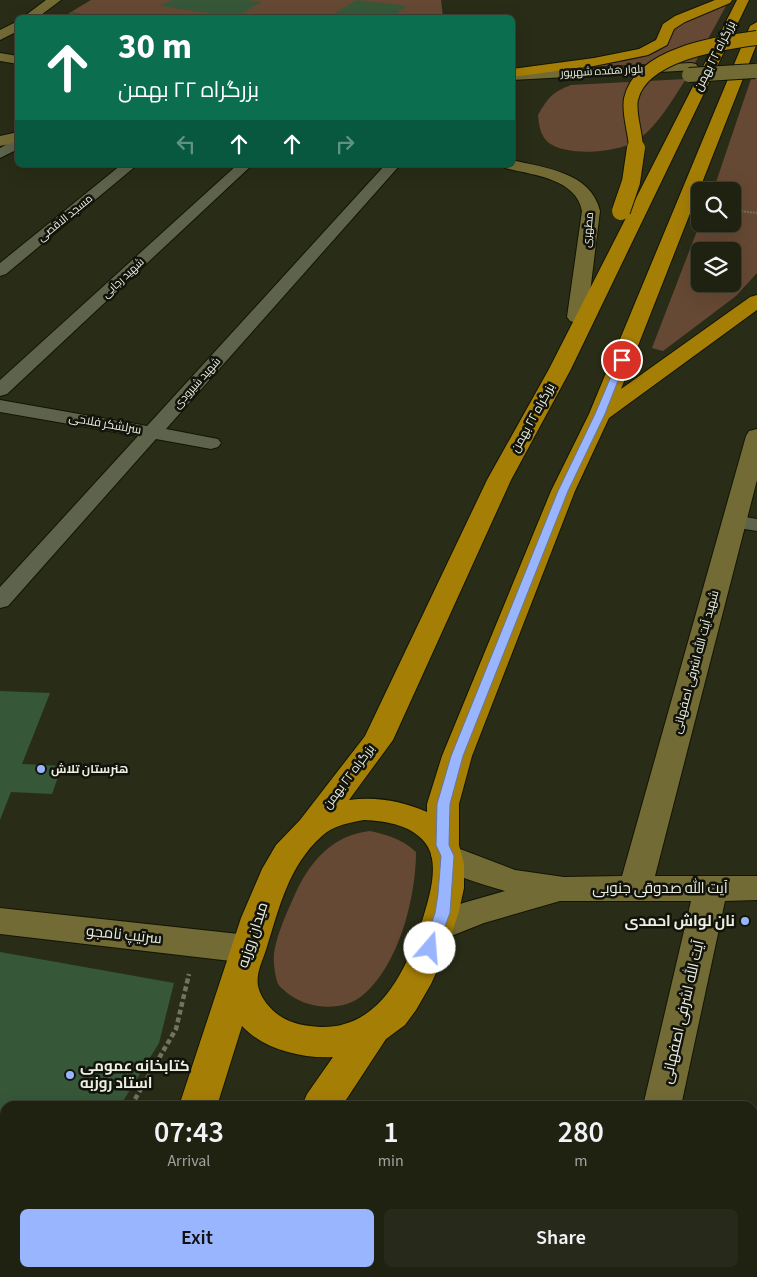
<!DOCTYPE html>
<html lang="en">
<head>
<meta charset="utf-8">
<style>
  :root { --surface:#1f2211; --page:#272a1a; --text:#f1f3f6; --muted:#a1a49f; --line:#3c3f31; --accent:#99b5fd }
  body { margin:0; font-family:"Source Sans 3",Cairo,sans-serif; background:var(--page); color:var(--text); height:100vh; display:flex; flex-direction:column; font-size:19px; white-space:nowrap }
  * { box-sizing:border-box; margin:0 }
  p { font-size:16px; color:var(--muted) }
  .icon { flex:none; width:28px; height:28px; fill:none; stroke:currentColor; stroke-width:2; stroke-linecap:round; stroke-linejoin:round }
  .map { position:relative; flex:1; overflow:hidden }
  .side { position:absolute; left:0px; top:1101px; width:758px; height:176px; display:flex; flex-direction:column; background:var(--surface); border-radius:15px 15px 0 0; box-shadow:0 5px 20px #0002,0 0 0 1px var(--line) }
  .side>* { flex:none }
  .hud { position:absolute; left:15px; top:15px; width:500px; height:152px; border-radius:8px; box-shadow:0 5px 20px #0002,0 0 0 1px var(--line); background:#0b6e4f; color:#fff; overflow:hidden }
  .controls { position:absolute; left:691px; top:182px; display:grid; gap:10px }
  .controls a { display:grid; place-items:center; width:50px; height:50px; border-radius:8px; background:var(--surface); box-shadow:0 5px 20px #0002,0 0 0 1px var(--line); font-size:25px }
  .pin { position:absolute; display:grid; place-items:center; width:42px; height:42px; color:#fff; margin:-21px; border:2px solid #fff; border-radius:50%; box-shadow:0 1px 5px #0007 }
  .me { position:absolute; width:55px; margin:-28px; rotate:18deg; stroke-linejoin:round; filter:drop-shadow(0 0 4px #0008) }
  .turn { display:flex; align-items:center; gap:18px; height:105px; padding:0 20px; font-size:22px }
  .turn .icon { width:65px; height:65px; stroke-width:2.5 }
  .turn b { display:block; font-size:35px; line-height:42px }
  .lanes { display:flex; align-items:center; height:48px; padding:0 20px; background:#0003; justify-content:center; gap:25px; direction:ltr }
  .lanes .off { opacity:.35 }
  .eta { display:flex; justify-content:space-evenly; align-items:center; height:85px; text-align:center }
  .eta b { font-size:30px; font-weight:600; line-height:35px }
  .primary-button { display:flex; gap:10px; margin-top:auto; padding:10px 20px }
  .primary-button a { flex:1; height:58px; border-radius:8px; background:var(--accent); color:#111; font-size:20px; font-weight:600; line-height:58px; text-align:center }
  .primary-button a+a { background:var(--page); color:var(--text) }
  .map>svg:first-child { display:block }
</style>
</head>
<body>
<div class="map">
<svg width="757" height="1277" viewBox="0 0 757 1277">
  <rect width="100%" height="100%" fill="#292d17"/>
  <g fill="#664934" fill-rule="evenodd">
    <path d="M91 0H441L443 17 99 18 71 12Z"/>
    <path d="M727 4 695 63 559 72V69C581 67 651 62 665 46 670 41 673 31 676 25Z"/>
    <path d="M752 76H757V273L736 296 663 351 652 348 700 223 732 224V191H713ZM700 251H732V284H700Z"/>
    <path d="M686 79C672 100 659 124 639 139 621 153 568 157 549 143 540 136 539 125 538 115 549 97 551 93 571 85Z"/>
    <path d="M370 831C388 835 402 839 416 852 416 897 399 965 363 995 342 1013 306 1009 286 992 284 990 280 987 278 984 276 979 274 968 274 962 272 943 289 908 297 890 312 859 334 835 370 831Z"/>
  </g>
  <g fill="#365839">
    <path d="M172 0H248L262 2 235 17 160 6Z"/>
    <path d="M356 0 407 6 390 18H328Z"/>
    <path d="M71 12 94 17V18H61Z"/>
    <path d="M0 691 50 693 22 764 62 766 52 794 11 792 0 820Z"/>
    <path d="M0 952 174 983 159 1043 120 1106H5V1251L0 1249Z"/>
  </g>
  <g fill="none" stroke-linecap="round" stroke-linejoin="round">
    <defs>
      <g id="street">
        <path d="M18 138V149L0 158V148Z"/>
        <path d="M121 165H137L6 274 0 276V263Z"/>
        <path d="M237 165H252L7 394 0 396V380Z"/>
        <path d="M385 165H400L166 429 218 439 221 443 218 447 211 449 156 439 8 606 0 608V587L138 436 0 412V400L147 426Z"/>
        <path d="M734 515 757 519V531L726 526 723 521 726 516Z"/>
      </g>
      <g id="secondary">
        <path d="M46 0H61L37 18H22Z"/>
        <path d="M18 21V31L0 40V30Z"/>
        <path d="M0 53 18 56V64L0 61Z"/>
        <path d="M691 63 696 64 698 67 696 70 512 80V72Z"/>
        <path d="M18 132V142L0 146V136Z"/>
        <path d="M512 160C545 168 591 172 600 211L587 317 584 321 577 323 570 321 567 317 582 211C576 178 532 175 505 168L503 165H512Z"/>
        <path d="M757 429V480L655 876H757V900L725 901 681 1106H643L691 901H560L484 923 436 942 424 938 419 929 424 920 463 903 505 891C485 885 441 874 431 856L435 848 447 844 515 870 564 877 622 876 746 436 749 431Z"/>
        <path d="M0 908 248 935 260 939 265 949 260 959 248 963 0 934Z"/>
        <path d="M603 1272H645L644 1277H602Z"/>
      </g>
      <g id="highway">
        <path d="M715 0H732L730 3 685 22 674 29 667 45 648 55 594 66 512 77V69L594 58 639 49 656 40 663 24 675 16Z"/>
        <path d="M737 0H749L571 369 511 480 393 740 349 800C375 796 403 801 427 812V804L442 756 551 491 589 414 750 26 757 22V43L621 389 750 297 757 295V310L609 418 575 491 472 756 459 804V845L464 864V888L459 911 447 949 431 984 416 1010 405 1025 386 1039 342 1106H302L307 1094 333 1057C302 1059 263 1049 242 1026L217 1106H179L241 918 262 869 276 845 300 820 365 736 487 480 549 369ZM364 820C386 821 415 825 428 847 439 867 429 898 423 918 408 967 381 1029 320 1027 306 1026 292 1024 280 1016 270 1009 261 999 258 986 256 973 262 962 266 950 279 909 288 866 322 836 334 825 349 823 364 820Z"/>
        <path d="M98 1272H140L138 1277H96Z"/>
        <path d="M213 1272H255L253 1277H211Z"/>
      </g>
    </defs>
    <use href="#street" stroke="#121502" stroke-width="2"/>
    <use href="#secondary" stroke="#121502" stroke-width="2"/>
    <use href="#highway" stroke="#121502" stroke-width="2"/>
    <path stroke="#707461" stroke-width="2" stroke-dasharray="2 1" stroke-linecap="butt" d="M732 210 757 213"/>
    <g stroke="#707461" stroke-width="4.5" stroke-dasharray="5 3" stroke-linecap="butt">
      <path d="M131 1106 176 1029 189 974"/>
      <path d="M23 1277 27 1272"/>
    </g>
    <use href="#street" fill="#5e634b" fill-rule="evenodd"/>
    <use href="#secondary" fill="#736b36" fill-rule="evenodd"/>
    <use href="#highway" fill="#a57e06" fill-rule="evenodd"/>
    <defs>
      <path id="secondary-bridge" d="M689 75 755 71"/>
      <path id="highway-bridge-far1" d="M636 149C636 133 628 114 631 99 641 54 719 43 757 38"/>
      <path id="highway-bridge" d="M621 211 631 182 636 148"/>
    </defs>
    <use href="#secondary-bridge" stroke="#121502" stroke-width="16" stroke-linecap="butt"/>
    <use href="#highway-bridge-far1" stroke="#121502" stroke-width="16" stroke-linecap="butt"/>
    <use href="#highway-bridge" stroke="#121502" stroke-width="20" stroke-linecap="butt"/>
    <use href="#secondary-bridge" stroke="#736b36" stroke-width="14"/>
    <use href="#highway-bridge-far1" stroke="#a57e06" stroke-width="14"/>
    <use href="#highway-bridge" stroke="#a57e06" stroke-width="18"/>
  </g>
  <path fill="#99b5fd" stroke="#6376a4" d="M622 357 626 360 605 414 568 491 463 756 450 804 449 845 454 856 450 913 435 952 430 954 425 952 423 948 435 913 438 894 441 856 436 845 437 804 451 756 558 491 595 414 618 360Z"/>
  <g fill="#99b5fd" stroke="#12140b" stroke-width="2">
    <circle cx="41" cy="769" r="5"/>
    <circle cx="745" cy="921" r="5"/>
    <circle cx="70" cy="1075" r="5"/>
  </g>
  <g text-anchor="middle" dominant-baseline="central" stroke-width="5" stroke-linejoin="round" paint-order="stroke">
    <g font-size="11" fill="#ebeee0" stroke="#12140b">
      <text transform="translate(602 71) rotate(-3)">بلوار هفده شهریور</text>
      <text transform="translate(65 218) rotate(-39)">مسجد الاقصی</text>
      <text transform="translate(588 230) rotate(-85)">مطهری</text>
      <text transform="translate(123 278) rotate(-43)">شهید رجایی</text>
      <text transform="translate(197 383) rotate(-48)">شهید شیرودی</text>
    </g>
    <g font-size="12" fill="#ebeee0" stroke="#12140b">
      <text transform="translate(715 56) rotate(-63)">بزرگراه ۲۲ بهمن</text>
      <text transform="translate(533 418) rotate(-61)">بزرگراه ۲۲ بهمن</text>
      <text transform="translate(105 424) rotate(10)">سرلشکر فلاحی</text>
      <text transform="translate(696 662) rotate(-75)">شهید آیت الله اشرفی اصفهانی</text>
      <text transform="translate(349 777) rotate(-53)">بزرگراه ۲۲ بهمن</text>
    </g>
    <g font-size="12" font-weight="bold" fill="#ebeee0" stroke="#12140b" text-anchor="start">
      <text x="51" y="769">هنرستان تلاش</text>
    </g>
    <g font-size="15" fill="#ebeee0" stroke="#12140b">
      <text x="660" y="888">آیت الله صدوقی جنوبی</text>
      <text transform="translate(124 935) rotate(6)">سرتیپ نامجو</text>
      <text transform="translate(253 935) rotate(-72)">میدان روزبه</text>
      <text transform="translate(683 1012) rotate(-77)">آیت الله اشرفی اصفهانی</text>
    </g>
    <g font-size="15" font-weight="bold" fill="#ebeee0" stroke="#12140b" text-anchor="end">
      <text x="735" y="921">نان لواش احمدی</text>
      <text x="80" y="1066" text-anchor="start">کتابخانه عمومی<tspan x="80" dy="17">استاد روزبه</tspan></text>
    </g>
  </g>
</svg>
<div class="controls">
<a><svg class="icon" aria-label="search" viewBox="0 0 24 24"><circle cx="10" cy="10" r="6"/><path d="M15 15l6 6"/></svg></a>
<a><svg class="icon" aria-label="layers" viewBox="0 0 24 24"><path d="M12 4l9 5-9 5-9-5zM3 14l9 5 9-5"/></svg></a>
</div>
<div class="pin" style="left:622px;top:360px;background:#d93025"><svg class="icon" aria-label="arrive" viewBox="0 0 24 24"><path d="M6 21V4h12l-3 4 3 4H6"/></svg></div>
<svg class="me" style="left:430px;top:948px" viewBox="-20 -20 40 40"><circle r="19" fill="#fff"/><path d="M0-13L10 11 0 6-10 11z" fill="#99b5fd"/></svg>
<div class="hud">
<div class="turn"><svg class="icon" aria-label="ahead" viewBox="0 0 24 24"><path d="M12 20V5M6 11l6-6 6 6"/></svg><div><b>30 m</b>بزرگراه ۲۲ بهمن</div></div>
<div class="lanes"><svg class="icon off" aria-label="left" viewBox="0 0 24 24"><path d="M17 20v-9H6M10 6l-5 5 5 5"/></svg><svg class="icon" aria-label="ahead" viewBox="0 0 24 24"><path d="M12 20V5M6 11l6-6 6 6"/></svg><svg class="icon" aria-label="ahead" viewBox="0 0 24 24"><path d="M12 20V5M6 11l6-6 6 6"/></svg><svg class="icon off" aria-label="right" viewBox="0 0 24 24"><path d="M7 20v-9h11M14 6l5 5-5 5"/></svg></div>
</div>
<section class="side">
<div class="eta">
<div><b>07:43</b><p>Arrival</p></div>
<div><b>1</b><p>min</p></div>
<div><b>280</b><p>m</p></div>
</div>
<div class="primary-button"><a>Exit</a><a>Share</a></div>
</section>
</div>
</body>
</html>
